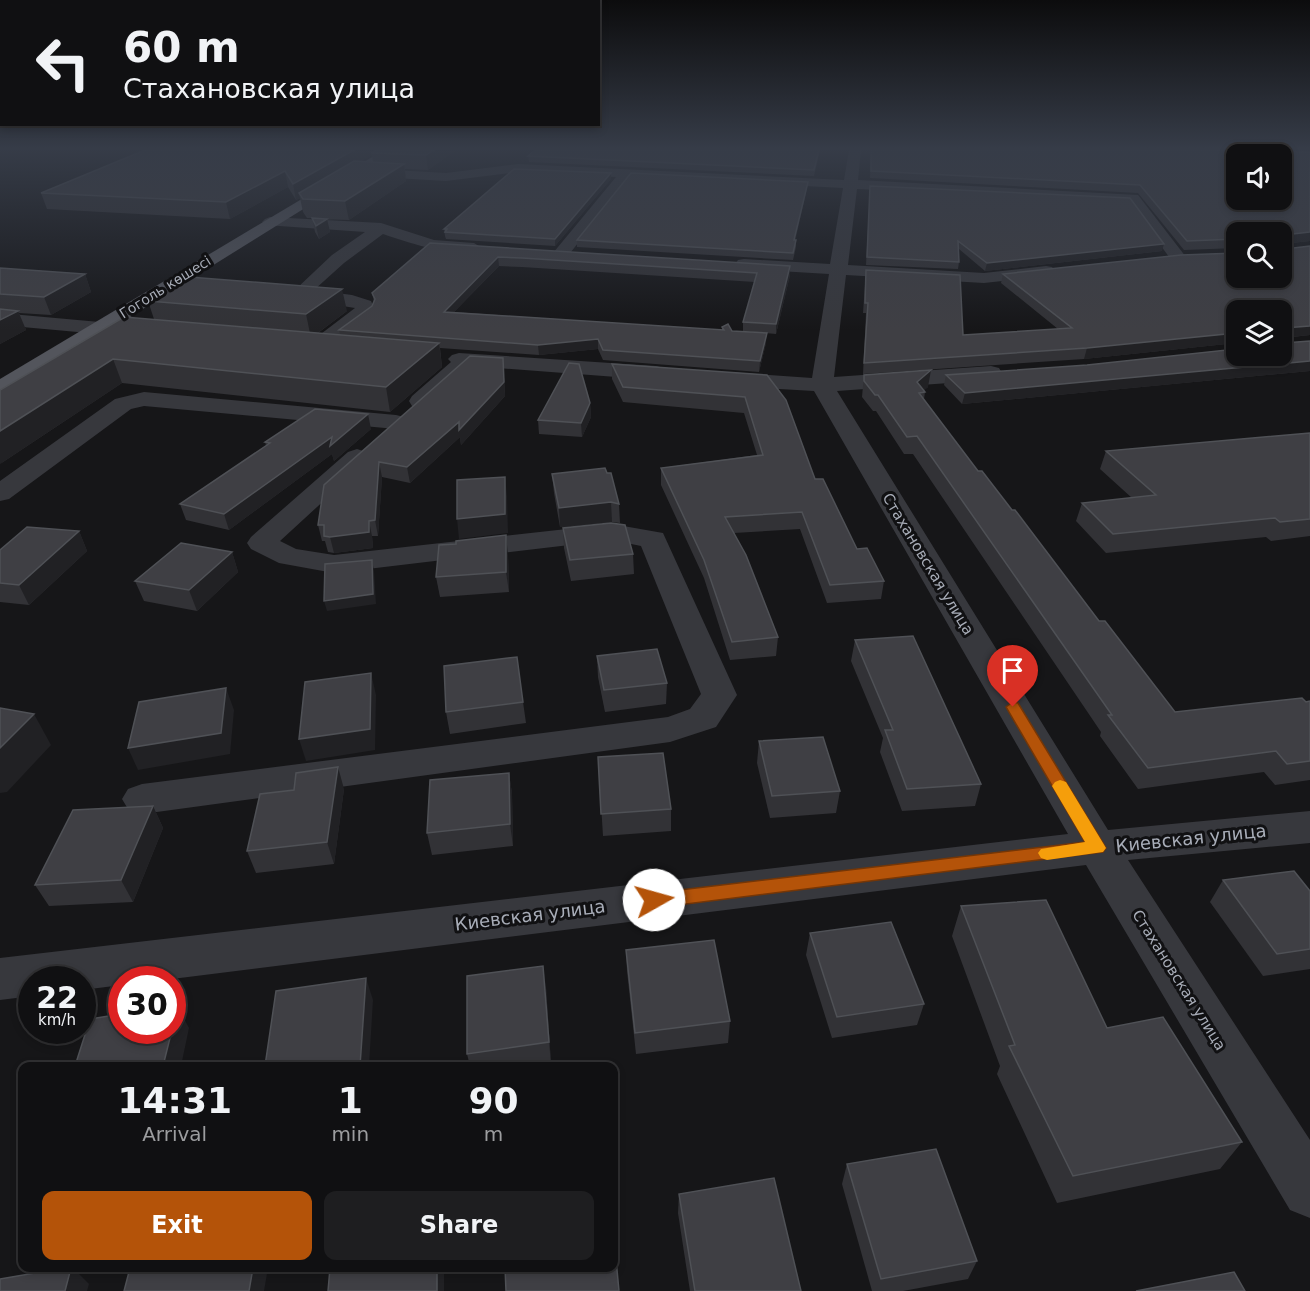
<!DOCTYPE html>
<html lang="en">
<head>
<meta charset="utf-8">
<style>
  :root { --surface:#101012; --page:#1e1e20; --text:#f1f3f6; --muted:#9c9d9f; --line:#303032; --accent:#b45309 }
  body { margin:0; font-family:"DejaVu Sans",sans-serif; background:var(--page); color:var(--text); height:100vh; display:flex; flex-direction:column; font-size:22px; white-space:nowrap }
  * { box-sizing:border-box; margin:0 }
  p { font-size:20px; color:var(--muted) }
  .icon { flex:none; width:33px; height:33px; fill:none; stroke:currentColor; stroke-width:2; stroke-linecap:round; stroke-linejoin:round }
  .map { position:relative; flex:1; overflow:hidden }
  .sheet { position:absolute; left:18px; top:1062px; width:600px; height:210px; display:flex; flex-direction:column; background:var(--surface); border-radius:12px; box-shadow:0 3px 9px #0003,0 0 0 2px var(--line) }
  .sheet>* { flex:none }
  .top-card { position:absolute; left:0px; top:0px; width:600px; height:126px; box-shadow:0 3px 9px #0003,0 0 0 2px var(--line); background:#101012; color:var(--text); overflow:hidden }
  .controls { position:absolute; left:1226px; top:144px; display:grid; gap:12px }
  .controls a { display:grid; place-items:center; width:66px; height:66px; border-radius:12px; background:var(--surface); box-shadow:0 3px 9px #0003,0 0 0 2px var(--line); font-size:30px }
  .speed { position:absolute; left:18px; top:966px; display:flex; gap:12px; font-size:30px; font-weight:700; text-align:center }
  .speed>* { display:grid; place-content:center; width:78px; height:78px; border-radius:50%; background:var(--surface); box-shadow:0 3px 9px #0003,0 0 0 2px var(--line); line-height:1 }
  .speed small { font-size:15px; font-weight:400 }
  .speed .limit { border:9px solid #d22; background:#fff; color:#111 }
  .pin { position:absolute; display:grid; place-items:center; width:51px; height:51px; color:#fff; margin:-62px -26px; border-radius:50% 50% 50% 0; rotate:-45deg; box-shadow:0 0 6px #0007 }
  .pin .icon { rotate:45deg }
  .me { position:absolute; width:66px; margin:-33px; rotate:83deg; stroke-linejoin:round; filter:drop-shadow(0 0 4px #0008) }
  .turn { display:flex; align-items:center; gap:21px; height:126px; padding:0 24px; font-size:27px }
  .turn .icon { width:78px; height:78px; stroke-width:2.5 }
  .turn b { display:block; font-size:42px; line-height:51px }
  .eta { display:flex; justify-content:space-evenly; align-items:center; height:102px; text-align:center }
  .eta b { font-size:36px; font-weight:700; line-height:42px }
  .cta { display:flex; gap:12px; margin-top:auto; padding:12px 24px }
  .cta a { flex:1; height:69px; border-radius:12px; background:var(--accent); color:#fff; font-size:24px; font-weight:700; line-height:69px; text-align:center }
  .cta a+a { background:var(--page); color:var(--text) }
  .map>svg:first-child { display:block }
</style>
</head>
<body>
<div class="map">
<svg width="1310" height="1291" viewBox="0 0 1310 1291">
  <rect width="100%" height="100%" fill="#161618"/>
  <g fill="none" stroke-linecap="round" stroke-linejoin="round">
    <g fill="#37383d" fill-rule="evenodd">
      <path d="M849 150H861L858 180 1138 195 1186 257 1184 261H1172L1129 202 857 189 848 265 984 273 1046 266 1052 267 1055 271 1052 275 1046 276 984 283 846 275 834 377 991 366 999 368 1002 373 999 378 991 380 837 391 1108 830 1310 811V843L1128 860 1310 1140V1218L1290 1210 1086 865 164 980H122V985L82 990V980H32V996L0 1000V958L1068 834 814 391 728 386 720 384 717 379 720 374 728 372 812 378 829 274 744 269 738 268 735 264 738 260 744 259 830 264 843 188 630 177 567 257 561 258 553 253 616 177 518 172 446 181 360 176 353 172 360 168 446 173 518 164 844 180Z"/>
      <path d="M270 217 381 223 434 240 474 243 482 248C470 264 401 240 383 234L344 263 314 290 352 295 371 301 375 310 323 351 316 353 309 351 306 347 309 343 355 308 299 299 296 289 332 255 365 232 265 225 262 222 265 219Z"/>
      <path d="M0 313 133 325 140 327 143 331 140 335 133 337 0 325Z"/>
      <path d="M459 353 656 366 664 368 667 373 664 378 656 380 472 366 428 406 420 408 412 406 409 401 412 396 451 362 448 359 452 355Z"/>
      <path d="M144 392 396 415 404 417 408 422 404 427 396 429 144 406 131 409 9 499 0 501V481L115 399Z"/>
      <path d="M357 449 366 452 370 457 366 462 280 541 296 549 334 555 612 524 663 533 737 695 716 727 670 742 142 814 128 809 122 799 128 789 142 784 668 717 690 709 701 694 641 546 612 540 334 573 279 563 251 549 247 543 251 537 348 452Z"/>
    </g>
    <path fill="#53555c" fill-rule="evenodd" d="M384 150H398L8 393 0 395V379Z"/>
  </g>
  <g fill="#323236" fill-rule="evenodd">
    <path d="M145 150H456L428 170 405 169 406 181 349 220 318 219H327L330 232 319 239 315 232 312 218H307L303 212 300 198 296 200 288 187 230 219 47 209 41 193ZM372 155 373 162 361 161Z"/>
    <path d="M535 150H820L814 176 529 162 528 156Z"/>
    <path d="M871 150H1253L1310 152V241L1282 244V247L1285 249 1310 246V335L1284 338V343L1310 341V371L962 404 944 385 946 375 1087 365 1236 349V356H1281V310H1236V343L1084 359 863 374 866 313H863L866 270 960 275 963 335 1058 329 1001 283 1003 274 1181 255 1236 253V278H1281V232H1236V248L1184 250 1138 193 870 178ZM1236 154H1281V200H1236Z"/>
    <path d="M611 179 555 246 446 239 445 236 444 229Z"/>
    <path d="M870 186 1162 251 985 271 959 249V262L958 269 866 265Z"/>
    <path d="M807 188 795 240H796V247L793 260 577 247V240Z"/>
    <path d="M430 243 790 275 776 334 743 331V322L755 282 522 267 499 266 454 312 722 330V327L766 343 759 372 603 360 598 349 539 355 440 348 442 367 390 412 122 383 0 464 154 319 148 301 347 311 318 333 340 335 339 330 372 306 374 302 372 293Z"/>
    <path d="M0 268 85 274 91 292 51 315 19 313 26 330 0 344Z"/>
    <path d="M503 358 505 396 461 445 460 437 410 483 382 477 378 536H372L373 548 334 553 328 552 325 541H322L318 525 324 485Z"/>
    <path d="M612 364 767 375 815 479 857 549 884 581 881 599 827 603 800 529 734 533 778 637 776 656 730 660 704 578 661 485V468L757 455 744 413 623 402 612 379Z"/>
    <path d="M864 375 928 387 924 390 925 392 924 399 978 471 1012 510 1099 621 1175 712 1310 701V780L1275 785 1264 772 1138 789 1100 736 1101 732 913 454H904L876 411H873L862 397Z"/>
    <path d="M590 403 591 417 582 437 539 434 538 420Z"/>
    <path d="M371 429 334 461 332 454 229 530 186 520 180 504 266 446 265 442Z"/>
    <path d="M1310 433V536L1271 541 1266 537 1106 553 1076 521 1082 503 1132 498 1100 469 1106 451Z"/>
    <path d="M552 474 619 504 620 523 612 522 560 527 554 493Z"/>
    <path d="M563 528 633 554 634 574 571 581 564 548Z"/>
    <path d="M79 531 87 551 29 605 0 602V550Z"/>
    <path d="M232 552 238 572 197 611 144 601 135 581Z"/>
    <path d="M508 555 509 592 440 597 436 577Z"/>
    <path d="M855 640 981 784 975 806 902 811 880 752 883 738 851 661Z"/>
    <path d="M597 656 667 683 666 704 605 712 598 677Z"/>
    <path d="M523 702 526 723 450 734 446 712Z"/>
    <path d="M759 741 840 791 836 813 770 818 757 763Z"/>
    <path d="M598 757 671 809V831L603 836Z"/>
    <path d="M509 773 512 794 513 846 432 855 427 833Z"/>
    <path d="M344 789 334 864 256 873 247 851Z"/>
    <path d="M153 806 163 828 133 902 49 906 35 885Z"/>
    <path d="M1223 880 1310 891V969L1263 976 1210 902Z"/>
    <path d="M961 906 1242 1142 1220 1169 1057 1203 997 1074 1000 1066 952 936Z"/>
    <path d="M810 933 924 1004 917 1025 832 1038 806 955Z"/>
    <path d="M626 950 730 1021 728 1043 636 1054 627 971Z"/>
    <path d="M546 987 551 1063 531 1066H470L467 1054Z"/>
    <path d="M847 1164 977 1261 968 1279 903 1291H872L842 1184Z"/>
    <path d="M679 1194 801 1291H690L678 1213Z"/>
  </g>
  <g fill="#212124">
    <path d="M354 150H381L371 153 372 155 301 197 299 193 300 198 296 200 293 184Z"/>
    <path d="M434 150H456L428 170 426 155Z"/>
    <path d="M404 164 406 181 349 220 345 201Z"/>
    <path d="M285 171 288 187 230 219 226 202Z"/>
    <path d="M611 173V179L555 246V239Z"/>
    <path d="M808 182 807 188 794 247V240Z"/>
    <path d="M327 219 330 232 319 239 316 226Z"/>
    <path d="M1310 232V241L1281 244 1282 237 1284 235Z"/>
    <path d="M1164 244 1162 251 985 271 987 263Z"/>
    <path d="M498 257 499 266 445 321 444 312Z"/>
    <path d="M790 266V275L776 334V324Z"/>
    <path d="M85 274 91 292 51 315 44 297Z"/>
    <path d="M342 289 347 311 311 338 306 314Z"/>
    <path d="M18 311 26 330 0 344V320Z"/>
    <path d="M1310 326V335L1281 338 1284 328Z"/>
    <path d="M767 333 766 343 759 372 760 361Z"/>
    <path d="M1236 333V343L1084 359 1087 348Z"/>
    <path d="M598 339V349L539 355 538 345Z"/>
    <path d="M439 343 442 367 390 412 386 387Z"/>
    <path d="M503 358 505 396 461 445 460 437 410 483 407 467Z"/>
    <path d="M113 359 122 383 0 464V431Z"/>
    <path d="M1310 361V371L962 404 965 393Z"/>
    <path d="M931 370 928 387 921 393 917 382Z"/>
    <path d="M590 403 591 417 582 437 581 423Z"/>
    <path d="M368 414 371 429 334 461 332 454 229 530 224 514 332 437Z"/>
    <path d="M379 462 382 477 378 536 375 520Z"/>
    <path d="M505 477 507 496 508 533 459 539 457 519Z"/>
    <path d="M611 502 612 522 560 527 559 508Z"/>
    <path d="M369 521 372 536 373 548 334 553 330 537Z"/>
    <path d="M79 531 87 551 29 605 19 585Z"/>
    <path d="M506 535 508 555 509 592 506 572Z"/>
    <path d="M232 552 238 572 197 611 189 590Z"/>
    <path d="M372 560 374 571 376 604 327 611 324 601Z"/>
    <path d="M371 673 376 695 375 750 306 761 299 739Z"/>
    <path d="M226 688 234 710 230 754 138 770 128 748Z"/>
    <path d="M34 714 51 745 7 792 0 793V748Z"/>
    <path d="M338 767 344 789 334 864 327 842Z"/>
    <path d="M509 773 512 794 513 846 510 824Z"/>
    <path d="M153 806 163 828 133 902 121 880Z"/>
    <path d="M543 966 546 987 551 1063 549 1042Z"/>
    <path d="M366 978 373 1000 369 1066H360Z"/>
    <path d="M177 1006 189 1028 181 1066H163L172 1030Z"/>
    <path d="M71 1268H73L89 1284 87 1291H65Z"/>
    <path d="M253 1268H268L264 1291H249Z"/>
    <rect x="437" y="1268" width="7" height="23"/>
  </g>
  <g fill="#3f3f44" stroke="#4f5156" stroke-width="1.5" fill-rule="evenodd">
    <path d="M145 150H354L293 184 285 171 226 202 41 193Z"/>
    <path d="M377 150H434L426 155 371 153Z"/>
    <path d="M535 150H819L814 170 528 156Z"/>
    <path d="M871 150H1253L1310 152V232L1284 235 1282 237V247L1285 249 1310 246V326L1284 328V343L1310 341V361L965 393 946 375 1087 365 1236 349V356H1281V310H1236V333L1087 348 864 363 868 303H865L866 270 960 275 963 335 1072 328 1003 274 1181 255 1236 253V278H1281V232H1236V239L1187 241 1140 185 871 171ZM1236 154H1281V200H1236Z"/>
    <path d="M354 161 404 164 345 201 303 199 299 193Z"/>
    <path d="M514 169 611 173 555 239 445 232 447 229H444Z"/>
    <path d="M631 173 808 182 794 240H796L793 253 577 240Z"/>
    <path d="M870 186 1130 198 1164 244 987 263 958 241 959 262 867 257Z"/>
    <path d="M312 218 327 219 316 226Z"/>
    <path d="M430 243 790 266 776 324 743 322 757 273 522 258 498 257 444 312 724 330 722 327 728 324 732 331 767 333 760 361 603 350 598 339 538 345 339 330 372 306 375 299 372 293Z"/>
    <path d="M0 268 85 274 44 297 0 294Z"/>
    <path d="M189 277 342 289 306 314 148 301Z"/>
    <path d="M0 309 18 311 0 320Z"/>
    <path d="M124 317 439 343 386 387 113 359 0 431V390Z"/>
    <path d="M470 356 503 358 504 382 459 430V422L407 467 379 462 375 520 369 521V532L330 537 324 536V525H318L324 485Z"/>
    <path d="M569 363 579 364 590 403 581 423 538 420Z"/>
    <path d="M612 364 767 375 786 400 815 479H823L857 549 867 548 884 581 830 585 802 512 725 517 746 555 778 637 732 642 704 560 661 468 763 455 745 397 623 387Z"/>
    <path d="M931 370 917 382 925 392 919 393 978 471H982L1012 510H1015L1099 621H1105L1175 712 1302 698 1306 702 1310 701V761L1287 764 1276 751 1148 768 1108 715H1112L917 436 907 437 878 395H875L864 381V375Z"/>
    <path d="M315 409 368 414 330 446 332 437 224 514 180 504 270 443 265 442Z"/>
    <path d="M1310 433V519L1280 522 1275 518 1113 534 1082 503 1156 495 1106 451Z"/>
    <path d="M605 468 607 473H611L619 504 611 502 559 508 552 474Z"/>
    <path d="M505 477V514L457 519V480Z"/>
    <path d="M611 523 625 525 633 554 570 560 563 528Z"/>
    <path d="M27 527 79 531 19 585 0 583V550Z"/>
    <path d="M506 535V572L436 577 439 545 456 544V541Z"/>
    <path d="M181 543 232 552 189 590 135 581Z"/>
    <path d="M372 560 373 594 324 601 325 564Z"/>
    <path d="M913 636 981 784 907 789 885 730H893L855 640Z"/>
    <path d="M657 649 667 683 604 690 597 656Z"/>
    <path d="M517 657 523 702 446 712 444 666Z"/>
    <path d="M371 673 370 729 299 739 305 682Z"/>
    <path d="M226 688 221 733 128 748 139 702Z"/>
    <path d="M0 708 34 714 0 748Z"/>
    <path d="M823 737 840 791 772 796 759 741Z"/>
    <path d="M663 753 671 809 601 814 598 757Z"/>
    <path d="M338 767 327 842 247 851 260 794 294 790 296 773Z"/>
    <path d="M509 773 510 824 427 833 430 780Z"/>
    <path d="M153 806 121 880 35 885 73 810Z"/>
    <path d="M1294 871 1310 891V949L1277 954 1223 880Z"/>
    <path d="M1046 900 1107 1028 1163 1017 1242 1142 1073 1176 1009 1046 1015 1045 961 906Z"/>
    <path d="M891 922 924 1004 837 1017 810 933Z"/>
    <path d="M714 940 730 1021 635 1033 626 950Z"/>
    <path d="M543 966 549 1042 467 1054V976Z"/>
    <path d="M366 978 360 1066H265L276 991Z"/>
    <path d="M177 1006 172 1027V1007Z"/>
    <path d="M122 1014V1030H172L163 1066H75L90 1019Z"/>
    <path d="M936 1149 977 1261 881 1279 847 1164Z"/>
    <path d="M774 1178 801 1291H695L679 1194Z"/>
    <path d="M614 1238 619 1291H506L505 1268H614Z"/>
    <path d="M64 1268H71L65 1291H0V1279Z"/>
    <path d="M130 1268H253L249 1291H124Z"/>
    <path d="M330 1268H437V1291H328Z"/>
    <path d="M1234 1272 1245 1291H1136Z"/>
  </g>
  <linearGradient id="sky" x2="0" y2="1"><stop stop-color="#0c0c0d"/><stop offset="0.45" stop-color="#363c48"/><stop offset="1" stop-color="#363c48" stop-opacity="0"/></linearGradient>
  <rect width="1310" height="330" fill="url(#sky)"/>
  <path fill="#b45309" stroke="#753606" stroke-width="1.5" d="M1013 702 1018 703 1103 843 1106 848 1103 852 654 908 647 906 645 900 647 895 654 893 1085 842 1006 707Z"/>
  <path fill="#f59e0b" d="M1060 780 1066 782 1103 843 1106 848 1103 852 1047 860 1041 858 1038 853 1041 849 1085 842 1052 786 1055 782Z"/>
  <g text-anchor="middle" dominant-baseline="central" stroke-width="6" stroke-linejoin="round" paint-order="stroke">
    <g font-size="14" fill="#a8adb8" stroke="#111113">
      <text transform="translate(165 287) rotate(-32)">Гоголь көшесі</text>
    </g>
    <g font-size="15" fill="#a8adb8" stroke="#111113">
      <text transform="translate(928 564) rotate(59)">Стахановская улица</text>
      <text transform="translate(1179 980) rotate(58)">Стахановская улица</text>
    </g>
    <g font-size="18" fill="#a8adb8" stroke="#111113">
      <text transform="translate(1191 838) rotate(-6)">Киевская улица</text>
      <text transform="translate(530 915) rotate(-7)">Киевская улица</text>
    </g>
  </g>
</svg>
<div class="controls">
<a><svg class="icon" aria-label="sound" viewBox="0 0 24 24"><path d="M4 9h4l5-4v14l-5-4H4zM17 9q2 3 0 6"/></svg></a>
<a><svg class="icon" aria-label="search" viewBox="0 0 24 24"><circle cx="10" cy="10" r="6"/><path d="M15 15l6 6"/></svg></a>
<a><svg class="icon" aria-label="layers" viewBox="0 0 24 24"><path d="M12 4l9 5-9 5-9-5zM3 14l9 5 9-5"/></svg></a>
</div>
<div class="speed"><div>22<small>km/h</small></div><div class="limit">30</div></div>
<div class="pin" style="left:1013px;top:707px;background:#d93025"><svg class="icon" aria-label="arrive" viewBox="0 0 24 24"><path d="M6 21V4h12l-3 4 3 4H6"/></svg></div>
<svg class="me" style="left:654px;top:900px" viewBox="-20 -20 40 40"><circle r="19" fill="#fff"/><path d="M0-13L10 11 0 6-10 11z" fill="#b45309"/></svg>
<div class="top-card">
<div class="turn"><svg class="icon" aria-label="left" viewBox="0 0 24 24"><path d="M17 20v-9H6M10 6l-5 5 5 5"/></svg><div><b>60 m</b>Стахановская улица</div></div>
</div>
<section class="sheet">
<div class="eta">
<div><b>14:31</b><p>Arrival</p></div>
<div><b>1</b><p>min</p></div>
<div><b>90</b><p>m</p></div>
</div>
<div class="cta"><a>Exit</a><a>Share</a></div>
</section>
</div>
</body>
</html>
